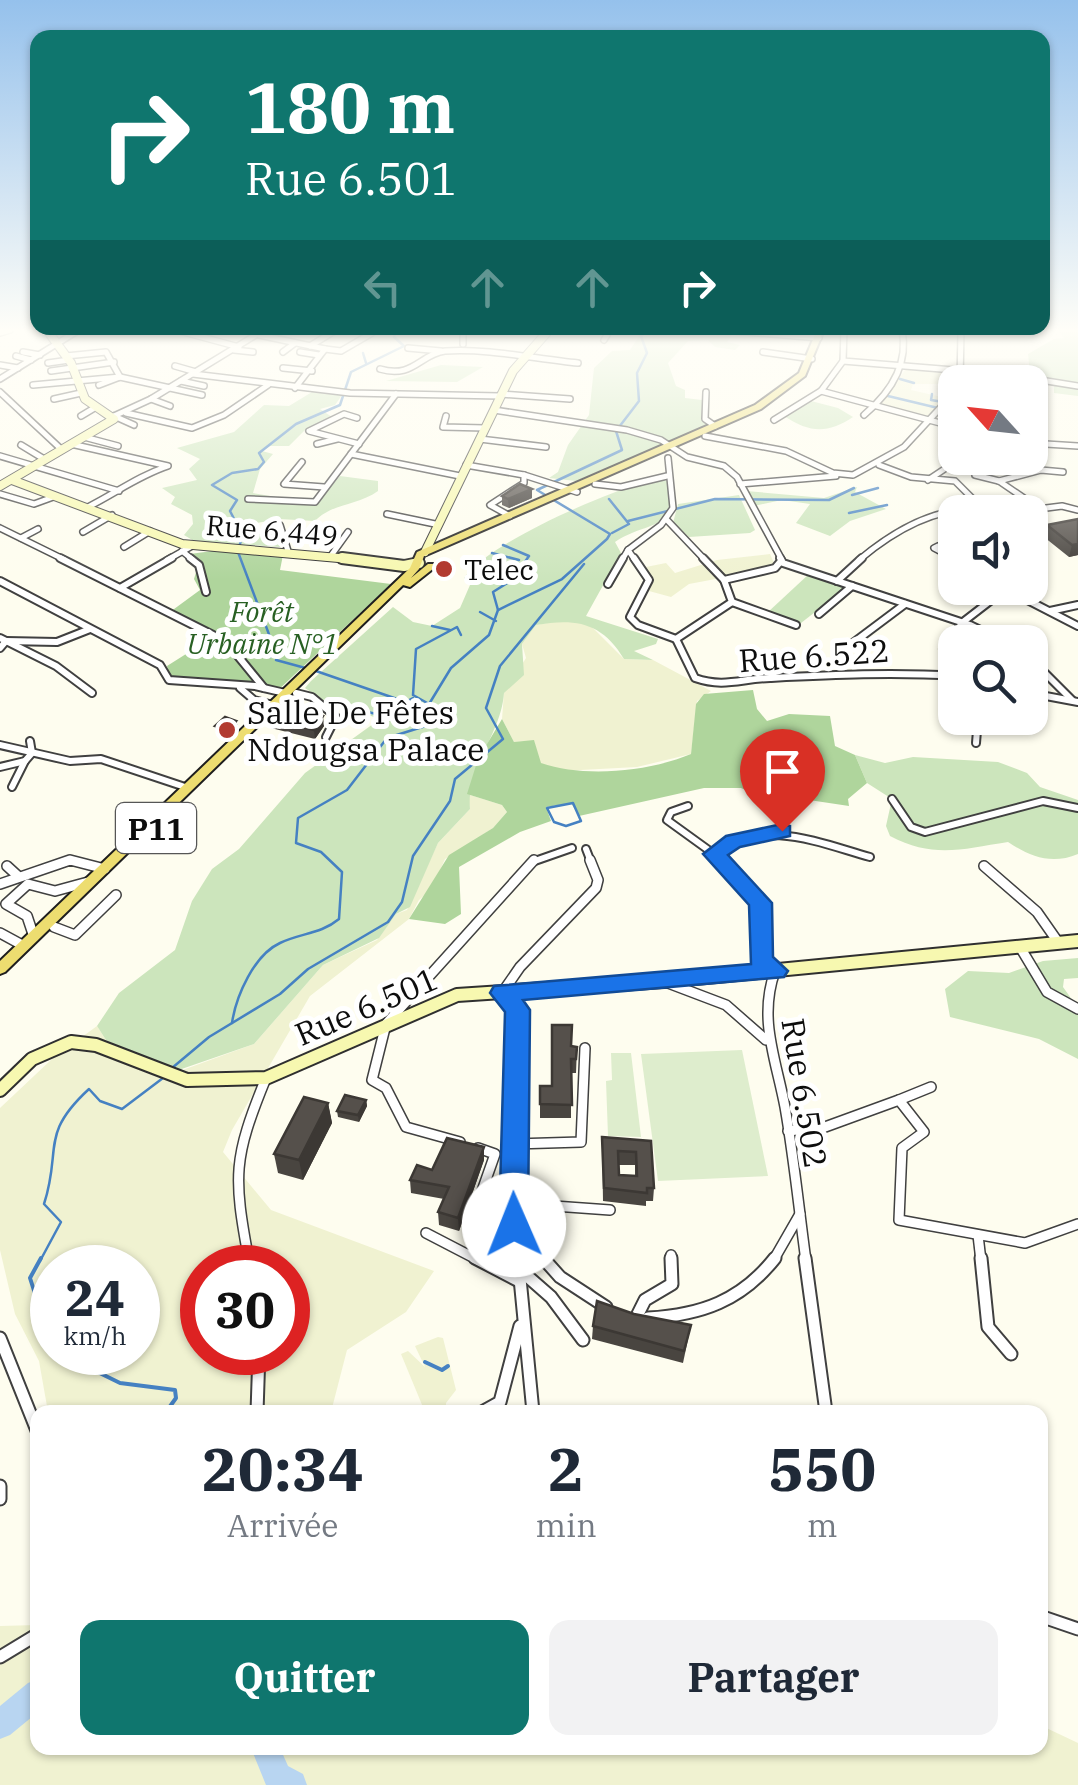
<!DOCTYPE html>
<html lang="fr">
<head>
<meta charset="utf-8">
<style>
  :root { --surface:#fff; --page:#f2f2f3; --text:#1f2937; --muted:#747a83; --accent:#0f766e }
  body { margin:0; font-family:"IBM Plex Serif",serif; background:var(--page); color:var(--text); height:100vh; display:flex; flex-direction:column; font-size:38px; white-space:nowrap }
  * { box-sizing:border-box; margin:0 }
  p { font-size:32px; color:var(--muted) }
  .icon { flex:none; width:55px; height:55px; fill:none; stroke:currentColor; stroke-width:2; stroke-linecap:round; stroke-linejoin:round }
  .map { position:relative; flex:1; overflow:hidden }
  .sheet { position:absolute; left:30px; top:1405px; width:1018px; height:350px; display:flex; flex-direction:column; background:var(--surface); border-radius:20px; box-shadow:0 2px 8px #0004 }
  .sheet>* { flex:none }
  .top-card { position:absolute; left:30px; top:30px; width:1020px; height:305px; border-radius:20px; box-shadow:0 2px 8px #0004; background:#0f766e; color:#fff; overflow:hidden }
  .needle { width:65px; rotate:297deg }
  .tools { position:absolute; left:938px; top:365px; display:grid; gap:20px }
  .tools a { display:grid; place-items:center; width:110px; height:110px; border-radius:20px; background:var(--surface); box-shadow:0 2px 8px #0004; font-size:50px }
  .speed { position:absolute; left:30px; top:1245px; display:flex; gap:20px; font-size:50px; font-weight:700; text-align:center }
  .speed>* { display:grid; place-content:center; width:130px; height:130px; border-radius:50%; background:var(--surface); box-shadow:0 2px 8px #0004; line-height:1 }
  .speed small { font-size:25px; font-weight:400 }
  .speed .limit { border:15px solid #d22; background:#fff; color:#111 }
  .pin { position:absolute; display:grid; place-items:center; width:85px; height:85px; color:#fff; margin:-102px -42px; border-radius:50% 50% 50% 0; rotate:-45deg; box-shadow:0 0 10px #0007 }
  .pin .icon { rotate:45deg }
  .me { position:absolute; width:110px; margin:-55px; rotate:359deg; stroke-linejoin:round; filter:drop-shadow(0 0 8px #0008) }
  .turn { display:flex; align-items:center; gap:35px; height:210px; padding:0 50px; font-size:45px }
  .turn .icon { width:130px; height:130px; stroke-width:2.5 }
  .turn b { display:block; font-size:70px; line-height:85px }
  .lanes { display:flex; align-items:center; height:95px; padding:0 50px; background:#0003; justify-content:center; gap:50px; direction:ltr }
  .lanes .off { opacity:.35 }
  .eta { display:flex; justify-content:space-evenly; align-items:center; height:170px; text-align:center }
  .eta b { font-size:60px; font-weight:800; line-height:70px }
  .action { display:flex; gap:20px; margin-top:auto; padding:20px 50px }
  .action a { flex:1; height:115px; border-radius:20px; background:var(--accent); color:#fff; font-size:40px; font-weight:800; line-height:115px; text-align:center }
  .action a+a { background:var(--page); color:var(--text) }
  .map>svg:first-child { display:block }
</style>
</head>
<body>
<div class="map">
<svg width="1078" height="1785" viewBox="0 0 1078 1785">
  <rect width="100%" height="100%" fill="#fefdef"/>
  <g fill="#f0f2d1" fill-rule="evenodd">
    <path d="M906 369 955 374 950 384H913L911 390 946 398 932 419 879 405Z"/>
    <path d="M770 554 774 563 758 571 689 584 671 597 649 591 652 579 646 567 666 563 675 573 717 560Z"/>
    <path d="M570 619 592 627 624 659 653 660 711 691 697 701 691 754 637 767 562 771 540 763 534 741 514 742 502 719 504 693 526 658 522 644 536 625Z"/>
    <path d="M467 794 502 805 507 812 493 828 445 859 432 888 419 900 409 919 310 996 232 1130 223 1152 271 1210 434 1271 406 1312 347 1350 331 1412H48L39 1361 15 1314 0 1250V1108L52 1059 97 1026 106 1040 180 1071 254 1044 323 965 377 940 396 914 407 910 438 843 470 809ZM52 1268H138V1352H52ZM202 1268H288V1352H202Z"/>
    <path d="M438 1337 443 1338 456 1390 446 1403V1412H425L401 1354 408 1351 425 1367 415 1346Z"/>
    <path d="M37 1625 38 1748H457L460 1752 469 1748H1040V1725L1078 1743V1785H0V1626Z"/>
  </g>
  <g fill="#cce5bc">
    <path d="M643 330 733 333 727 342 740 345 735 350 715 347 708 340 688 341 668 363 676 386 685 390V398L702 400 707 426 576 481 549 478 558 472 568 445 589 415 594 368 612 351 630 350Z"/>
    <path d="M1058 330H1078V396L1054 393V385L1030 373 1028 354 1054 339 1064 338Z"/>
    <path d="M441 365 483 367 457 382 386 381Z"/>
    <path d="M312 392 342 395 335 405 320 409 332 417 305 430 289 446H270L262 451 273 454 260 469 253 493 316 504 340 476 378 481V491C357 506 332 503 315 521L279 519 246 525 247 534 276 533 280 547 194 541 184 535 193 524 192 515 171 504 175 497 162 488 197 480 189 469 200 459 177 448 234 432 264 405 289 406Z"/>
    <path d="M811 401 838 408 853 417C827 434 810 433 784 416Z"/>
    <path d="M657 478 667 481C679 533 647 520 615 542L621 553 586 616 658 639 656 644 634 651 653 660 624 659C602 622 575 618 536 625L522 644 524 675 504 693C501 735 466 767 470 809L438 843 410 907 396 914 379 938 323 965 254 1044 170 1073 106 1040 97 1026 119 993 175 950 192 901 212 869 239 849 305 773 380 719 321 699 305 688 311 681 393 607 413 622 432 626 460 608 470 585 464 578C490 541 612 490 657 478Z"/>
    <path d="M857 487 855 492 886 509 850 521 830 536 796 523 810 504 782 500 754 506 746 491 824 498Z"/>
    <path d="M739 495 755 530 750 533 689 537 673 523 678 504Z"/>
    <path d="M809 574 847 587 801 623 767 613Z"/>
    <path d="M855 755 885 763 913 757 998 762 1027 773 1040 787 1078 800V854C1052 865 1030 857 1008 842 962 849 934 859 890 836L886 826 892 799 867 783Z"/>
    <path d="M1078 958V978L1064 979 1063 987 1078 1008V1059L1039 1039 950 1017 945 989 968 971 1009 973 1043 961Z"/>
  </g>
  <g fill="#afd59c">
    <path d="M228 549 283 555 280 570 391 584 275 693 170 680 167 666 205 642 203 630 170 612 200 590 194 579 197 569 182 555Z"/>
    <path d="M753 690 757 709 767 721 789 714 830 716 835 746 855 755 867 783 848 799 849 806 809 800 784 807 741 788H704L579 816 571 803 546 807 551 821 520 832 459 867 461 914 445 924 409 919 449 855 493 828 507 812 502 805 467 794 478 759 502 719 514 742 534 740 541 763C584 778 648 772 691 754L696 704 704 694Z"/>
  </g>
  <g fill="#deedcd">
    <path d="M742 1050 768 1176 658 1181 641 1054Z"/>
    <path d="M611 1053H631L641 1137 608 1136 606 1081 612 1080Z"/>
  </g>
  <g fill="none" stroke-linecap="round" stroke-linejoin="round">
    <g stroke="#4581c2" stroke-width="2.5">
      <path d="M363 353 366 363"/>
      <path d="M900 379 914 383"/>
      <path d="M932 394 931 400 943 402"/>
      <path d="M888 396 938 408"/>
      <path d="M852 495 878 488"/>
      <path d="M609 499 629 524 612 533"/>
      <path d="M849 513 887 505"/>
      <path d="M628 521 715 499 829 500 854 488"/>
      <path d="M240 544 242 534 230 511 237 500 212 485 232 473 258 469 264 462 259 453 296 424 340 405 351 372 404 346 394 337 396 330"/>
      <path d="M238 552 270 637V657"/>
      <path d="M492 553 519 560"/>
      <path d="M498 610 493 592 512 580 529 556 503 545"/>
      <path d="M480 612 496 621"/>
      <path d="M432 626 450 630"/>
      <path d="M276 660 309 669"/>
      <path d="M316 671 426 709"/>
      <path d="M429 704 413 695 416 649 457 627 461 635"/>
      <path d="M363 711 381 715 413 698"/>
      <path d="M573 803 581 821 566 826 554 822 547 808Z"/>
      <path d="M232 1023C236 996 254 955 280 943 301 933 321 934 339 919L342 872 321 852 296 843 298 818 347 790 387 738 432 724 426 709 451 668 489 635 498 610 562 579 607 539 610 534 537 490 622 450 616 431 639 401 637 373 647 353 641 336 648 330"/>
      <path d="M172 1068 209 1037 280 994 308 969 388 922 402 902 413 856 450 801 455 779 503 739 486 708 500 666 584 564"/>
      <path d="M40 1261 61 1222 44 1204C62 1149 39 1135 89 1089L100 1101 122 1109 163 1078"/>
    </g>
    <g stroke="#4581c2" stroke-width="4">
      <path d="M41 1258 30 1278 52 1347"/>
      <path d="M57 1352 120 1383 175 1390 176 1398 166 1412"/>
      <path d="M425 1362 442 1370 448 1366"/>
    </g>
    <g fill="#b8d5f1" fill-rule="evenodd">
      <path d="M38 1679V1712L10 1735 0 1739V1706L28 1683Z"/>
      <path d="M251 1748H280L288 1766 303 1774 307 1785H266Z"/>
    </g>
    <defs>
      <g id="street-far3">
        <path d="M176 330 239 347"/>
        <path d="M463 330V344"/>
        <path d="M723 330 819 338"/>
        <path d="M844 330 843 361 1003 374 1078 386"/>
        <path d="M0 333 10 330"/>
        <path d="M259 335 325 349 295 388"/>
        <path d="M604 340 610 330"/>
        <path d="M310 346 336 330"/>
        <path d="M408 348 441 351"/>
        <path d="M325 349 341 351 372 333 360 330"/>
        <path d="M234 350 253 352"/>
        <path d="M23 352 40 355"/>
        <path d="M283 352 295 343"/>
        <path d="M300 352 319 355"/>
        <path d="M763 352 812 359"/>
        <path d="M16 356 31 360"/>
        <path d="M66 356 106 352 120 377 99 385"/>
        <path d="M843 361 821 391 955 427"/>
        <path d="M48 363 69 360"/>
        <path d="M0 365 18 368"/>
        <path d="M175 366 196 372"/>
        <path d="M283 368 312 371"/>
        <path d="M380 369C413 379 420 354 445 351 487 348 536 359 578 363"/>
        <path d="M51 371 114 362"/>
        <path d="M193 374 350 393 500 396"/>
        <path d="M0 379 79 330"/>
        <path d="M181 381 204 386"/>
        <path d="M960 382 961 330"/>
        <path d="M33 385 120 377 202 395"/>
        <path d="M0 392 61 449"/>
        <path d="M706 392 705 419 715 426"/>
        <path d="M501 394 570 399"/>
        <path d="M54 399 81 393"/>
        <path d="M151 399 170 406"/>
        <path d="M494 410 627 430 661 440 687 457 724 466 737 477 782 560"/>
        <path d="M126 413 192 428 224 415 268 385"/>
        <path d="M864 415C890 393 909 365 902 330"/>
        <path d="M81 416 96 407"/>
        <path d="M114 416 151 399 264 330"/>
        <path d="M114 416 134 425"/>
        <path d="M446 416 443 427 485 428"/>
        <path d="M357 418 344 414 309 431 359 444"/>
        <path d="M774 420 821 391"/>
        <path d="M705 436 786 451 833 473 853 475 904 447 955 392"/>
        <path d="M84 437 118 446"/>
        <path d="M480 439 546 447"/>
        <path d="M1030 443 1078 446"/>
        <path d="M71 444 168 466C138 476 116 493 88 507"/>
        <path d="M317 444 337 439"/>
        <path d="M21 445 44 459"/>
        <path d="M351 454 460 476"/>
        <path d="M0 456 119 491"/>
        <path d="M302 462 284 484 324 487"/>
        <path d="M466 465 524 475V483L490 505 510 516"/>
        <path d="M879 465 911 477 955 481 981 507"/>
        <path d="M524 475 577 492"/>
        <path d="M975 475 999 481 1040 509"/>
        <path d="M928 480 961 458"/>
        <path d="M999 481 1041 470 1063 472"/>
        <path d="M595 484 621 487 667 476"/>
        <path d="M740 484 836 476"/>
        <path d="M0 494 34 504 56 496"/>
        <path d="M248 499 315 502 396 394"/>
        <path d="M1015 512 1062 506 1078 510"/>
        <path d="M387 514 435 524"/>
        <path d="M666 519 705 560"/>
        <path d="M280 525 288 551"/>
        <path d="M0 528 65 560"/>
        <path d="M83 532 112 515"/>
        <path d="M1030 532 1055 530"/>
        <path d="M21 538 38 529"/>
        <path d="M938 546 934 548 955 559"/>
        <path d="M124 547 150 531"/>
        <path d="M182 551 193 560"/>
        <path d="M1030 551 1036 560"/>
        <path d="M330 557 348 532"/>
        <path d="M167 560 192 546"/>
        <path d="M622 560 628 550"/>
        <path d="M635 560 628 550 661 525 673 508 668 458"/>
        <path d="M859 560C896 529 943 501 993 512"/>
      </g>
      <g id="street-far2">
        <path d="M60 558 213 635 233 650 264 688"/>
        <path d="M190 558 199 565 206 592"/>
        <path d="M634 558 649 580 630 617 638 625 676 639"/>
        <path d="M703 558 724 580"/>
        <path d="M780 558 783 563 970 625 1005 642"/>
        <path d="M781 561 775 568 724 580 732 602 676 639 695 678C724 688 740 679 770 678 832 675 893 672 955 676"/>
        <path d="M1030 573 1039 566 1034 558"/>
        <path d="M0 581 160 665 169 680 255 686 285 693"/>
        <path d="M837 581 862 558"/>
        <path d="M608 584 623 558"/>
        <path d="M120 588 172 558"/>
        <path d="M1004 588 1078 626"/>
        <path d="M732 602 796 625"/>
        <path d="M1050 611 1078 605"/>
        <path d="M819 614 852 586"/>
        <path d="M0 638 56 666 92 693"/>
        <path d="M849 646 905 604"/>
        <path d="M0 648 6 641 57 642 90 629"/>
        <path d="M1030 658 1072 700"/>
        <path d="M955 665 943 649 963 622 1007 588"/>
        <path d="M240 688 254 700 273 705"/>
        <path d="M296 693 312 697 336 717 326 737"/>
        <path d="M1030 693 1078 702"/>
        <path d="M976 743 978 718"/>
        <path d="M0 745 70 761 101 759 188 788"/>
        <path d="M0 767 25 761 32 753 30 741"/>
        <path d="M12 787 25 761"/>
        <path d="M892 799 911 827 925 832 1043 801 1078 808"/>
        <path d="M688 806 671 812 667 820 714 854"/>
        <path d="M586 849 591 862"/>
        <path d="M63 862H79"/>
        <path d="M532 862 572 848"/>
        <path d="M722 862 714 854C764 818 816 842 870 857"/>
      </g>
      <g id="street-far1">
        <path d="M720 860 760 903 761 961 775 971C758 1019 776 1059 785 1107 794 1158 799 1210 806 1261"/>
        <path d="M7 866 19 877"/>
        <path d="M984 866 1037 912 1058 942"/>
        <path d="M0 884 70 860 105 869"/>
        <path d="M54 927 75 935 116 895"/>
        <path d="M0 933 24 946"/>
        <path d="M34 937 27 916 6 904 28 884 55 891 88 882"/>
        <path d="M1020 947 1047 992 1078 1009"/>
        <path d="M668 983 726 1005 766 1040"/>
        <path d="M899 1100 931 1087"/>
        <path d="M788 1131 825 1127 899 1100 924 1132 902 1148 899 1220 1025 1243 1078 1224"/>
        <path d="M460 1142 406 1127 386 1088 372 1080 386 1024 534 860"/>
        <path d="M514 1144 581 1142 585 1048"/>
        <path d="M478 1148 495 1154 476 1208 514 1225 546 1261"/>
        <path d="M512 1203 610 1210"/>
        <path d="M426 1233 480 1261"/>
        <path d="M978 1235 981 1261"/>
        <path d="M671 1255V1261"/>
        <path d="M249 1261C233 1175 233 1159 266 1078"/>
        <path d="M518 1261 512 1203 517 1010 502 993 520 967 596 888 598 880 590 860"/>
        <path d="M773 1261 800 1214"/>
      </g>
      <g id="street">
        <path d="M248 1258 250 1268"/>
        <path d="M475 1258 519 1281"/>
        <path d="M518 1258 533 1412"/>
        <path d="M543 1258 560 1277 606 1307"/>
        <path d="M805 1258 826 1412"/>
        <path d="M981 1258 988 1327 1011 1354"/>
        <path d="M518 1268 551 1297 583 1340"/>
        <path d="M636 1318 645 1300 672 1284 671 1258"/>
        <path d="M648 1318C701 1315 741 1301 775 1258"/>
        <path d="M0 1338 38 1433"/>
        <path d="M257 1412 259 1352"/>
        <path d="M482 1412 500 1402 520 1326"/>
        <path d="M0 1486V1499"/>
        <path d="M1040 1616 1078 1629"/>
        <path d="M0 1657 38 1634"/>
      </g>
      <g id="secondary-far2">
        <path d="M12 480 182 544 361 560"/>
        <path d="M0 486 114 419 85 399 71 363 47 330"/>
        <path d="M425 552 513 371 549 330"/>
      </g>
      <path id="secondary-far1" d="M342 558 404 566 419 563"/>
      <path id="secondary" d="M0 1090 32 1059 71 1042 96 1045 187 1080 266 1078 457 995 664 981 1078 941"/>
      <path id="primary" d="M817 330H824L805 376 761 409 424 556 419 569 411 578 428 564H434V568L410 587 403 585 5 972 0 974V961L410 568 417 552 755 405 799 373Z"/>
    </defs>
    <use href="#street-far3" stroke="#404040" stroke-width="8"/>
    <use href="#street-far2" stroke="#404040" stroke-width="10"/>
    <use href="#street-far1" stroke="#404040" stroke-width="12"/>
    <use href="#street" stroke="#404040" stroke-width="15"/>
    <use href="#secondary-far2" stroke="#2f2f2f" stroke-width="10"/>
    <use href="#secondary-far1" stroke="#2f2f2f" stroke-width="14"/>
    <use href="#secondary" stroke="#2f2f2f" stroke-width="16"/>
    <use href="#primary" stroke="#1e1e1e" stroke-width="4"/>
    <use href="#street-far3" stroke="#fff" stroke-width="5"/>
    <use href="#street-far2" stroke="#fff" stroke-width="6"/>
    <use href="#street-far1" stroke="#fff" stroke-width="9"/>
    <use href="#street" stroke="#fff" stroke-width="11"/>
    <use href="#secondary-far2" stroke="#f7f8b0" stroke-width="8"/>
    <use href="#secondary-far1" stroke="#f7f8b0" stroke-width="10"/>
    <use href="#secondary" stroke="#f7f8b0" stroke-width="12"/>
    <use href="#primary" fill="#eddd70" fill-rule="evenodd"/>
  </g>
  <g fill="#494540" fill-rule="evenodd">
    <path d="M532 489V498L509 508 502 505V496Z"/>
    <path d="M1078 519V555L1069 557 1044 537 1047 525Z"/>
    <path d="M299 704V708L324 726 315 739 271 728 270 719Z"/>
    <path d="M236 721 238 727 228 736 216 732 215 726Z"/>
    <path d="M571 1046 577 1047 576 1073H571V1118H540V1086H552Z"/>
    <path d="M366 1100 367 1106 359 1122 338 1117 337 1111Z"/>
    <path d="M328 1103 332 1123 303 1180 278 1173 274 1154Z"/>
    <path d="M602 1137 651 1141 654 1188 653 1201H646V1206L603 1201ZM619 1165H635V1176L619 1175Z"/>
    <path d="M484 1160 459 1231 439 1225 438 1212 444 1199 411 1193 410 1180 432 1170Z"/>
    <path d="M634 1314 691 1325 683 1363 592 1339 593 1326Z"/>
  </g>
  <g fill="#3c3834">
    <path d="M532 489V498L509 508 508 499Z"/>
    <path d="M1078 544V555L1069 557 1072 545Z"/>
    <path d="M323 716 324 726 315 739 314 730Z"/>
    <path d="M236 721 238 727 228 736 226 730Z"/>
    <path d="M366 1100 367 1106 359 1122 358 1115Z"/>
    <path d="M328 1103 332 1123 303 1180 299 1160Z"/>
    <path d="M484 1147V1160L459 1231 458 1218Z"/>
  </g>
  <g fill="#55504b" stroke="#3c3834" stroke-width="2.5" fill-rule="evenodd">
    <path d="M520 484 532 489 508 499 502 496Z"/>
    <path d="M1078 519V544L1072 545 1047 525Z"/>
    <path d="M290 701 299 704 295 707 323 716 314 730 270 719Z"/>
    <path d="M225 717 236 721 226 730 215 726Z"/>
    <path d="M552 1025H572L571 1046 577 1047 576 1059H571L572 1105 540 1104V1086H552Z"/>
    <path d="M345 1095 366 1100 358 1115 337 1111Z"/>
    <path d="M304 1097 328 1103 299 1160 274 1154Z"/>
    <path d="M602 1137 651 1141 654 1188H647V1193L604 1188ZM618 1151 636 1152 637 1176 619 1175Z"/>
    <path d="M447 1138 484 1147 458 1218 438 1212 449 1187 410 1180 417 1165 432 1170Z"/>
    <path d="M597 1301 634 1314 691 1325 684 1351 593 1326Z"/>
    <path d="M1040 1532 1042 1533V1562H1040Z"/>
  </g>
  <linearGradient id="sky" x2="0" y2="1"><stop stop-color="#95c1ec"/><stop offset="0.57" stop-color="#fffef8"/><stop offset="1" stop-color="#fffef8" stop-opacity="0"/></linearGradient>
  <rect width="1078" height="580" fill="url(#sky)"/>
  <path fill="#1a73e8" stroke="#114b97" stroke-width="2.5" d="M782 824 790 826V836L740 847 728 855 772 903 773 957 788 971 784 977 523 1000 530 1010 528 1225 524 1233 514 1237 503 1233 499 1225 505 1012 490 993 494 986 751 964 749 905 703 854 726 836Z"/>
  <g fill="#b23b31" stroke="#fff" stroke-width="4">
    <circle cx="444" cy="569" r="10"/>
    <circle cx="227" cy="730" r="10"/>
  </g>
  <g text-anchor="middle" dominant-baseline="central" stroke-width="10" stroke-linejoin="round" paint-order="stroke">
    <g font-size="28" fill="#0d0d0d" stroke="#fff">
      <text transform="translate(272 530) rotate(5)">Rue 6.449</text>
    </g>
    <g font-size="28" fill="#0d0d0d" stroke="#fff" text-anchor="start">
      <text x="464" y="569">Telec</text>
    </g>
    <g font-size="28" font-style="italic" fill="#286023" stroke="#fff">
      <text x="262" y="611">Forêt<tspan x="262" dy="32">Urbaine N°1</tspan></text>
    </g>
    <rect fill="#fff" stroke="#565656" stroke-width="2.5" x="116" y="803" width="80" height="50" rx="8"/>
    <g font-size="30" font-weight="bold" fill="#0d0d0d">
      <text x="156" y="828">P11</text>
    </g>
    <g font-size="32" fill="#0d0d0d" stroke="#fff">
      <text transform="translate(814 655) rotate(-4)">Rue 6.522</text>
      <text transform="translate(366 1006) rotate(-23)">Rue 6.501</text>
      <text transform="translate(805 1093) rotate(81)">Rue 6.502</text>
    </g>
    <g font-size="32" fill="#0d0d0d" stroke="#fff" text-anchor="start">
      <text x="247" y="712">Salle De Fêtes<tspan x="247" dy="37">Ndougsa Palace</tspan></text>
    </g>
  </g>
</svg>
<div class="tools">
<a><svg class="needle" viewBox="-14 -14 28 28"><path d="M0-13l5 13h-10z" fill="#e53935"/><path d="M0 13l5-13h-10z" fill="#747a83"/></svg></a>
<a><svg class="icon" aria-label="sound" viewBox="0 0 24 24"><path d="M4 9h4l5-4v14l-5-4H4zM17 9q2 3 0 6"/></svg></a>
<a><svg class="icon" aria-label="search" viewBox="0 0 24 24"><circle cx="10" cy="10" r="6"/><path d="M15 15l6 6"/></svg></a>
</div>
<div class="speed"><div>24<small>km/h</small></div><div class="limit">30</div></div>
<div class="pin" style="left:782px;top:831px;background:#d93025"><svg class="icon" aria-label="arrive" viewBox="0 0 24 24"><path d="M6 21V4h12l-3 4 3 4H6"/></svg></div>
<svg class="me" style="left:514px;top:1225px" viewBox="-20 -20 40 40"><circle r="19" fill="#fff"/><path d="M0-13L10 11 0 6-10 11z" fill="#1a73e8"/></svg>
<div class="top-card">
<div class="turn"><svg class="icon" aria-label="right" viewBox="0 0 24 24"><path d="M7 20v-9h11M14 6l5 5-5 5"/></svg><div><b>180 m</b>Rue 6.501</div></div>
<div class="lanes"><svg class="icon off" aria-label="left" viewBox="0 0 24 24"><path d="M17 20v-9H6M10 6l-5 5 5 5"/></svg><svg class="icon off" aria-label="ahead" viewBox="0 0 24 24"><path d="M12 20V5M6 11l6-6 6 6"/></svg><svg class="icon off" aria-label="ahead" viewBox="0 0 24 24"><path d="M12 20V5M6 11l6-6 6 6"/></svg><svg class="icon" aria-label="right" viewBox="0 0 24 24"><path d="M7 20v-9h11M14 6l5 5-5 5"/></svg></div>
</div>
<section class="sheet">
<div class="eta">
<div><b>20:34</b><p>Arrivée</p></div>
<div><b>2</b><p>min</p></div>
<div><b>550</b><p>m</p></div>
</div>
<div class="action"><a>Quitter</a><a>Partager</a></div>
</section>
</div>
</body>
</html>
